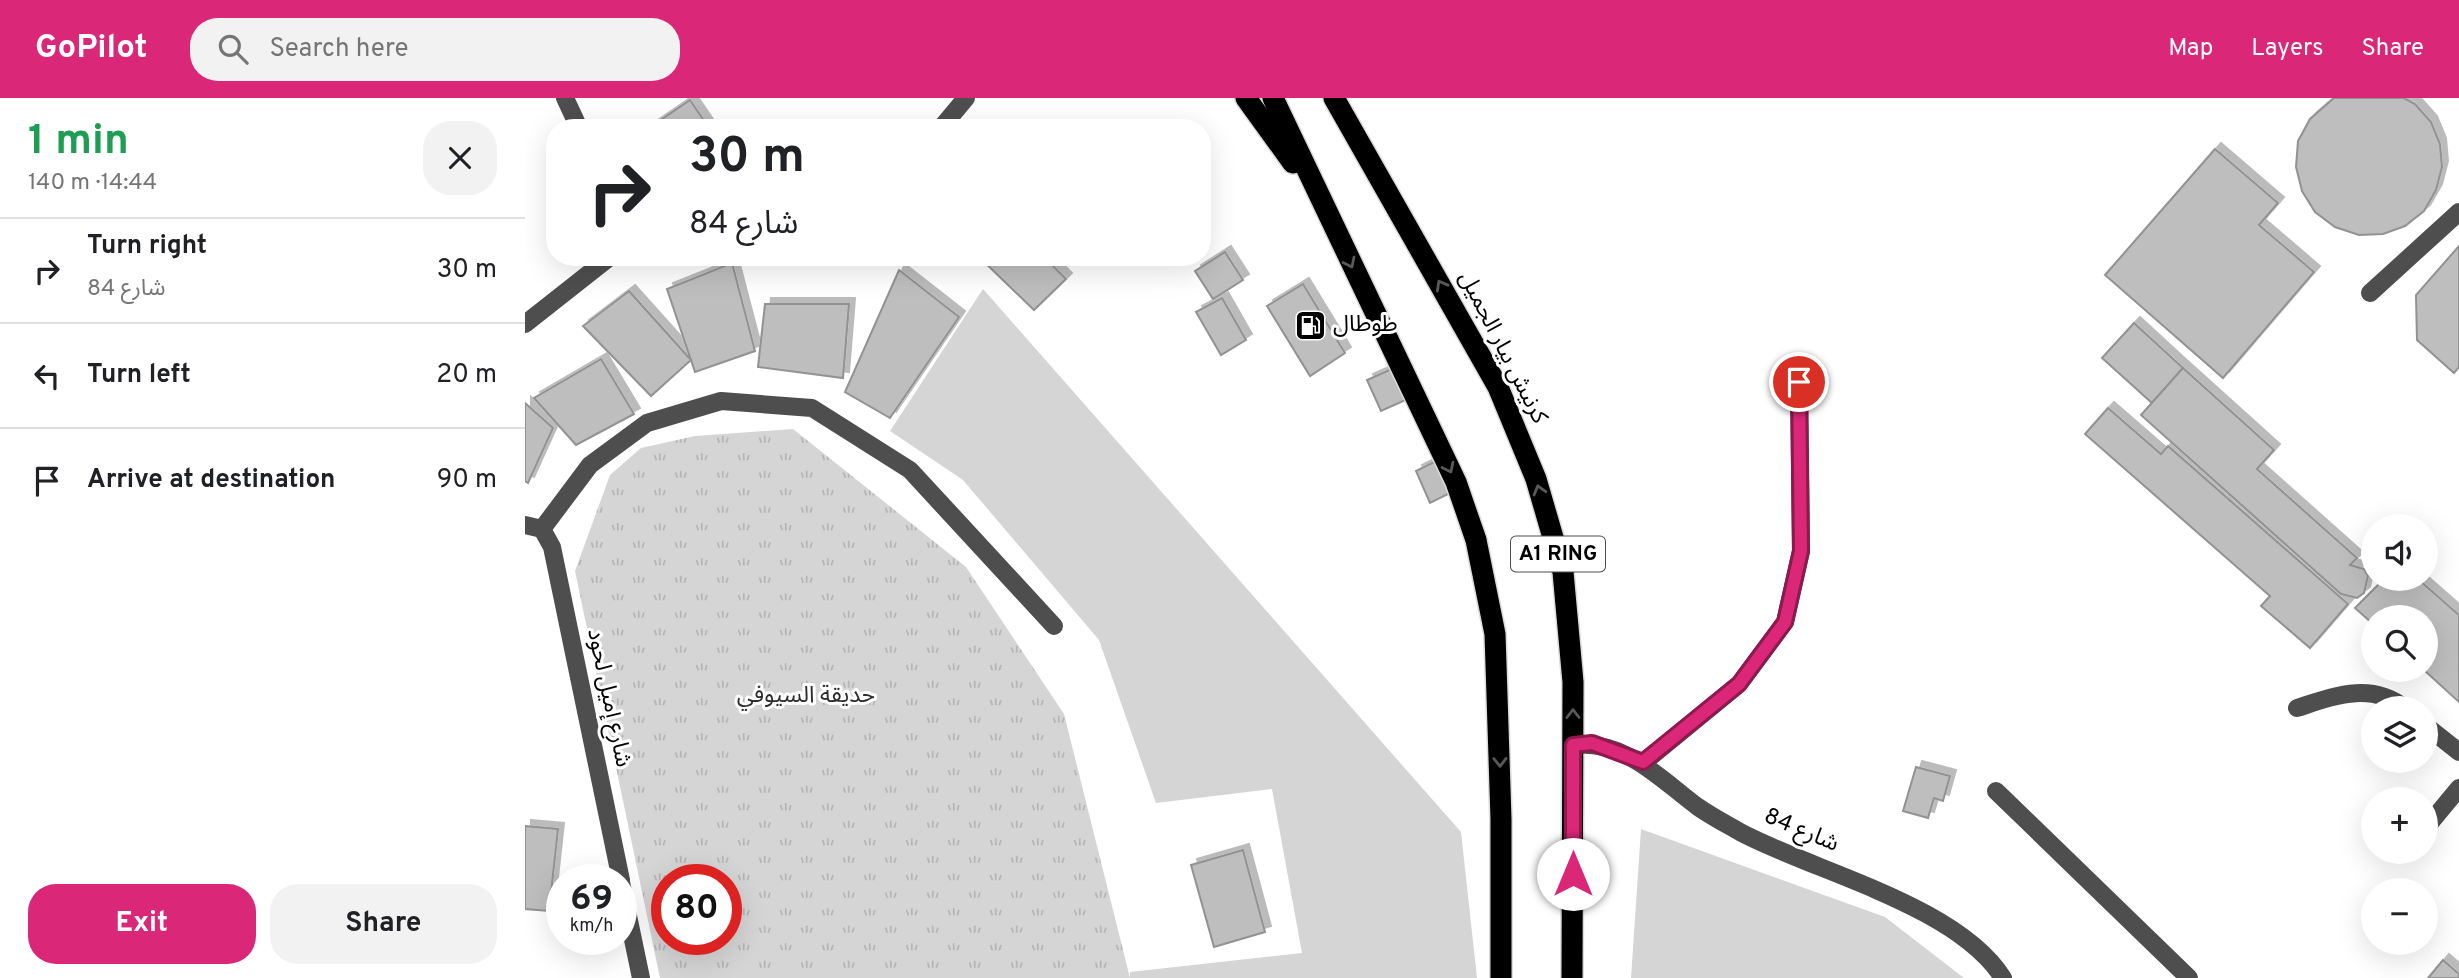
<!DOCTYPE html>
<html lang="en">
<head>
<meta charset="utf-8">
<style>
  :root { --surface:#fff; --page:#f2f2f2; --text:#202124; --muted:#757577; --line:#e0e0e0; --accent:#db2777 }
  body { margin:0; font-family:Overpass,"Noto Sans Arabic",sans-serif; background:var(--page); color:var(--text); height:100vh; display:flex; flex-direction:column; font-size:26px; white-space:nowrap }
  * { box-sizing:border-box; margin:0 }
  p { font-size:23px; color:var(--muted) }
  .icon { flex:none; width:38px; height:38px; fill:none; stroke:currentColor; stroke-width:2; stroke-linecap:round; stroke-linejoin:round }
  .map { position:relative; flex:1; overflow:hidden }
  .details { display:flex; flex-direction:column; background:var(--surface); width:525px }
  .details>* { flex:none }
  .hud { position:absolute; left:21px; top:21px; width:665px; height:147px; border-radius:28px; box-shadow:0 7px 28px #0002; background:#fff; color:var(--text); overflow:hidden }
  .buttons { position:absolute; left:1836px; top:416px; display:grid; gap:14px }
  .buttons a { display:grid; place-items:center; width:77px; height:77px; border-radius:50%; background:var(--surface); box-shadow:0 7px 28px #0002; font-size:35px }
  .speed { position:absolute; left:21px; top:766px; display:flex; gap:14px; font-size:35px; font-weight:700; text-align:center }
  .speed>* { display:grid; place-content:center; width:91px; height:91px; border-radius:50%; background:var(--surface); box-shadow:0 7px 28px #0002; line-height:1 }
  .speed small { font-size:18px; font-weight:400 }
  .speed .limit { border:10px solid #d22; background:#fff; color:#111 }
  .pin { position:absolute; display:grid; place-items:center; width:60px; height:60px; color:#fff; margin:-30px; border:4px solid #fff; border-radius:50%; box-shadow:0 2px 7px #0007 }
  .me { position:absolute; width:77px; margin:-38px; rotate:0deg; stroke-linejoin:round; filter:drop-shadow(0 0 5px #0008) }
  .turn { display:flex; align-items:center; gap:24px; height:147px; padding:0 28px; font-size:32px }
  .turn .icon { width:91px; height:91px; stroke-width:2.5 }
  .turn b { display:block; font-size:49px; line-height:60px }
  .round { display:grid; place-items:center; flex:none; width:74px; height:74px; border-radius:28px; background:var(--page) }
  .summary { display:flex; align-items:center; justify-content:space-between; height:119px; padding:0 28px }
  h1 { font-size:42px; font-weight:700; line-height:52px; color:#1e9e55 }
  .cta { display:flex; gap:14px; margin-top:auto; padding:14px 28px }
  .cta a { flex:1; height:80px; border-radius:28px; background:var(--accent); color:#fff; font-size:28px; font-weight:700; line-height:80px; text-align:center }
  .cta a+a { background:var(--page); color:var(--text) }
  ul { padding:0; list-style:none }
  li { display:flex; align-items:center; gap:21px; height:105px; padding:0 28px; border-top:2px solid var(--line) }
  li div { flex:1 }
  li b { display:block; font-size:26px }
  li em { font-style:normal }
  header { display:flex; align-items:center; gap:42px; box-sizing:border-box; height:98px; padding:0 35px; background:var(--accent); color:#fff }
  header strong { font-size:33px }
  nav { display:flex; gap:38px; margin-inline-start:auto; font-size:24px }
  .search { width:490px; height:63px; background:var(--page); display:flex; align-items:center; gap:18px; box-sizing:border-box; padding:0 24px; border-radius:28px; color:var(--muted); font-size:26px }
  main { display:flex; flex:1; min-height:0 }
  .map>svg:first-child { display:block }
</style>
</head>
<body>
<header>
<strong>GoPilot</strong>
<div class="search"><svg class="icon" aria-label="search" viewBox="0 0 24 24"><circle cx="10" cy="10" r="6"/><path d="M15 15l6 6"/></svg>Search here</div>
<nav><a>Map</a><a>Layers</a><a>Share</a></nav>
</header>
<main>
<section class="details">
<div class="summary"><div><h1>1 min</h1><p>140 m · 14:44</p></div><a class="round"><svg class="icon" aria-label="close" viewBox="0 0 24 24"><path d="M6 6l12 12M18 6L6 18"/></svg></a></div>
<ul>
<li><svg class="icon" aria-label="right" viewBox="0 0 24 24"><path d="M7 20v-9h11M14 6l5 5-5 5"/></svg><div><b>Turn right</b><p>شارع 84</p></div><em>30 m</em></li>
<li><svg class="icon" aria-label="left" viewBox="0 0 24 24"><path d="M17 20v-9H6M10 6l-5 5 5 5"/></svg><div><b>Turn left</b></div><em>20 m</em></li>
<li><svg class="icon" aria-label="arrive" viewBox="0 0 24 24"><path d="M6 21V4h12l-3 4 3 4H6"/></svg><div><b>Arrive at destination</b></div><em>90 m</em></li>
</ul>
<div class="cta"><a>Exit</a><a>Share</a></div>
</section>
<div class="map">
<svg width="1934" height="880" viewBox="0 0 1934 880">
  <defs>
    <pattern id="park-tufts" width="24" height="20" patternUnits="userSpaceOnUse" patternTransform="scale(1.75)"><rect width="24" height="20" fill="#d5d5d5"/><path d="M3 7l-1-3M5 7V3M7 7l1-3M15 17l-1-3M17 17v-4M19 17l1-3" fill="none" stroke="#b5b5b5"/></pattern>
    <filter id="shadow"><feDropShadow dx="6" dy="-6" stdDeviation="0" flood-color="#0004"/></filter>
  </defs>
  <rect width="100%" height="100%" fill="#fff"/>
  <g fill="#d5d5d5">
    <path d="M458 191 936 734 952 880H605V874L777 855 747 691 631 705 574 542 438 382 365 333Z"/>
    <path d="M1116 731 1360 819 1439 880H1106Z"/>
  </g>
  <path fill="url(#park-tufts)" fill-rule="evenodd" d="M268 331 441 469 539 616 605 880H135L50 473 85 377 116 350 170 338ZM201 782V842H142V782Z"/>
  <g fill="#bebebe" stroke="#929292" stroke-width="2" filter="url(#shadow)">
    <path d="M1809 0H1879L1890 6 1906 24 1915 46 1917 69 1911 92 1899 113 1880 128 1858 136 1834 137 1810 129 1790 114 1777 93 1771 69 1773 43 1785 21Z"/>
    <path d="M165 2 184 30H124Z"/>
    <path d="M1690 51 1753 105 1734 127 1789 174 1698 280 1580 177Z"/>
    <path d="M1934 148V269L1929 275 1892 242 1891 197Z"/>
    <path d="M700 154 718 182 688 201 670 173Z"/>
    <path d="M454 159H519L541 181 509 212Z"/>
    <path d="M207 165 230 253 170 274 142 191Z"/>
    <path d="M374 172 434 219 365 320 320 294Z"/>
    <path d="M778 186 820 255 785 278 742 208Z"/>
    <path d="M104 193 166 262 126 298 58 228Z"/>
    <path d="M697 200 721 242 696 257 671 214Z"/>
    <path d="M240 206H324L318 280 233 269Z"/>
    <path d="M1609 225 1658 270 1627 305 1577 260Z"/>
    <path d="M76 261 109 316 51 347 9 300Z"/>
    <path d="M871 269 885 300 856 313 842 282Z"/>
    <path d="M1658 270 1749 352 1732 371 1832 460 1825 467 1839 471 1843 478 1839 495 1832 500 1816 496 1616 317Z"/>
    <path d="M0 305 28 330 3 385 0 383Z"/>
    <path d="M1583 310 1636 356 1643 348 1823 506 1785 550 1736 508 1745 498 1560 336Z"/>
    <path d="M915 361 929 393 905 405 891 373Z"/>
    <path d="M1859 481H1893L1934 517V604L1899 572 1900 520H1848V526L1830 510Z"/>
    <path d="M1391 669 1425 678 1418 703 1409 700 1403 720 1378 713Z"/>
    <path d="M0 728 33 731 24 813 0 811Z"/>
    <path d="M718 752 740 834 689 849 666 767Z"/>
    <path d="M1918 862 1934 876V880H1903Z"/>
  </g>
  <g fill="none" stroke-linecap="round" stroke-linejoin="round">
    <defs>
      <g id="highway">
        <path d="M721 0 768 65"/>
        <path d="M748 0 931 384 951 442 970 536 976 721V880"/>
        <path d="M809 0 973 289 1011 381 1038 474 1048 584 1047 880"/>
      </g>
    </defs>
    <use href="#highway" stroke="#dbdbdb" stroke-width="24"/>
    <g stroke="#4e4e4e" stroke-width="18">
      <path d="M40 0 54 30"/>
      <path d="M416 30 441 0"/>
      <path d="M1845 195 1934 114"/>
      <path d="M0 226 85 159"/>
      <path d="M0 427 17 431"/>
      <path d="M17 431 65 367 122 325 196 303 287 310 385 372 529 528"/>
      <path d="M17 431 27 449 96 782"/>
      <path d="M1772 610C1809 598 1846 583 1881 611"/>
      <path d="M1900 627 1934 654"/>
      <path d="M1048 647C1101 642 1134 680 1173 709 1186 718 1201 726 1215 734 1290 774 1432 807 1478 880"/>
      <path d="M1118 665 1214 586 1260 524 1276 453 1274 284"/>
      <path d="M1471 693 1664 880"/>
      <path d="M1900 731 1934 690"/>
      <path d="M1880 756 1882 754"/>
      <path d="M96 784 116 880"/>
    </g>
    <use href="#highway" stroke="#000" stroke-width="21"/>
  </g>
  <defs><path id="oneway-chevron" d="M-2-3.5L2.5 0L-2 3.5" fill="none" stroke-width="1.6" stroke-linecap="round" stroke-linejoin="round" transform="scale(1.75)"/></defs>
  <g stroke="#595959">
    <use href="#oneway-chevron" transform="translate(825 165) rotate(64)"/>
    <use href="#oneway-chevron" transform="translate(916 187) rotate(-119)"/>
    <use href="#oneway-chevron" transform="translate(924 370) rotate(64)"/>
    <use href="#oneway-chevron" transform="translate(1014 392) rotate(-106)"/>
    <use href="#oneway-chevron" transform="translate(1048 616) rotate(-90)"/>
    <use href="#oneway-chevron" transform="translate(975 664) rotate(89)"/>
  </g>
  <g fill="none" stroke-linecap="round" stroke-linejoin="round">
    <defs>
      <path id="route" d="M1048 776V647L1067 645 1118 664 1214 586 1260 524 1276 453 1274 284"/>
    </defs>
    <use href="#route" stroke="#8e194d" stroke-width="18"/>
    <use href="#route" stroke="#db2777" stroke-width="12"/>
  </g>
  <defs>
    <symbol id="fuel-square" viewBox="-11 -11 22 22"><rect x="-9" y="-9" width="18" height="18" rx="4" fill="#000" stroke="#fff"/><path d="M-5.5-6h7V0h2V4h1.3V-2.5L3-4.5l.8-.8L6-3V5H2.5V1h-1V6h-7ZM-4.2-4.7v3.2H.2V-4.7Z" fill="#fff"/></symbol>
  </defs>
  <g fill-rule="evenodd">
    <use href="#fuel-square" x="768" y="210" width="35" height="35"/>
  </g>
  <g text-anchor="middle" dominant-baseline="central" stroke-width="6" stroke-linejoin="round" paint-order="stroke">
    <rect fill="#fff" stroke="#4c4c4c" stroke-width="2" x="986" y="438.5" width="94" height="35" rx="5"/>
    <g font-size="21" font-weight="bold" fill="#000">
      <text x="1033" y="456">A1 RING</text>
    </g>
    <g font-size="23" fill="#000" stroke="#fff" text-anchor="start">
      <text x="808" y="227">طوطال</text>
    </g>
    <g font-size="23" fill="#000" stroke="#fff">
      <text transform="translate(977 250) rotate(63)">كرنيش بيار الجميل</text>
      <text transform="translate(83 600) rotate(78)">شارع إميل لحود</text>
      <text transform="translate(1276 733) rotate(23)">شارع 84</text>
    </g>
    <g font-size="23" fill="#2c2c2c" stroke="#fff">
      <text x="281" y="598">حديقة السيوفي</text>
    </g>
  </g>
</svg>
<div class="buttons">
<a><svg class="icon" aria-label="sound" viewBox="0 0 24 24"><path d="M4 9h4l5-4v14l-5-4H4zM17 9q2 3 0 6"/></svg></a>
<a><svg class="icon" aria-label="search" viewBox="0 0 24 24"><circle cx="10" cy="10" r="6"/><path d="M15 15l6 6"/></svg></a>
<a><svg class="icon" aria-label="layers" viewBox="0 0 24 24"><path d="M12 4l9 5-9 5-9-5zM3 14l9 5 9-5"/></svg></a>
<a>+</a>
<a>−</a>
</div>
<div class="speed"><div>69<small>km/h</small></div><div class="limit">80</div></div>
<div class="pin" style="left:1274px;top:284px;background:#d93025"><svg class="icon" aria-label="arrive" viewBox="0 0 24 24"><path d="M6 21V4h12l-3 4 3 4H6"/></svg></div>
<svg class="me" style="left:1048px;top:776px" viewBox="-20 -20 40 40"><circle r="19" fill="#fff"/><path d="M0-13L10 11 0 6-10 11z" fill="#db2777"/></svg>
<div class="hud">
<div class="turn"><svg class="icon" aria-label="right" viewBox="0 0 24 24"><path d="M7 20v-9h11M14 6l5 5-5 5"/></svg><div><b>30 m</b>شارع 84</div></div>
</div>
</div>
</main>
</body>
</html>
